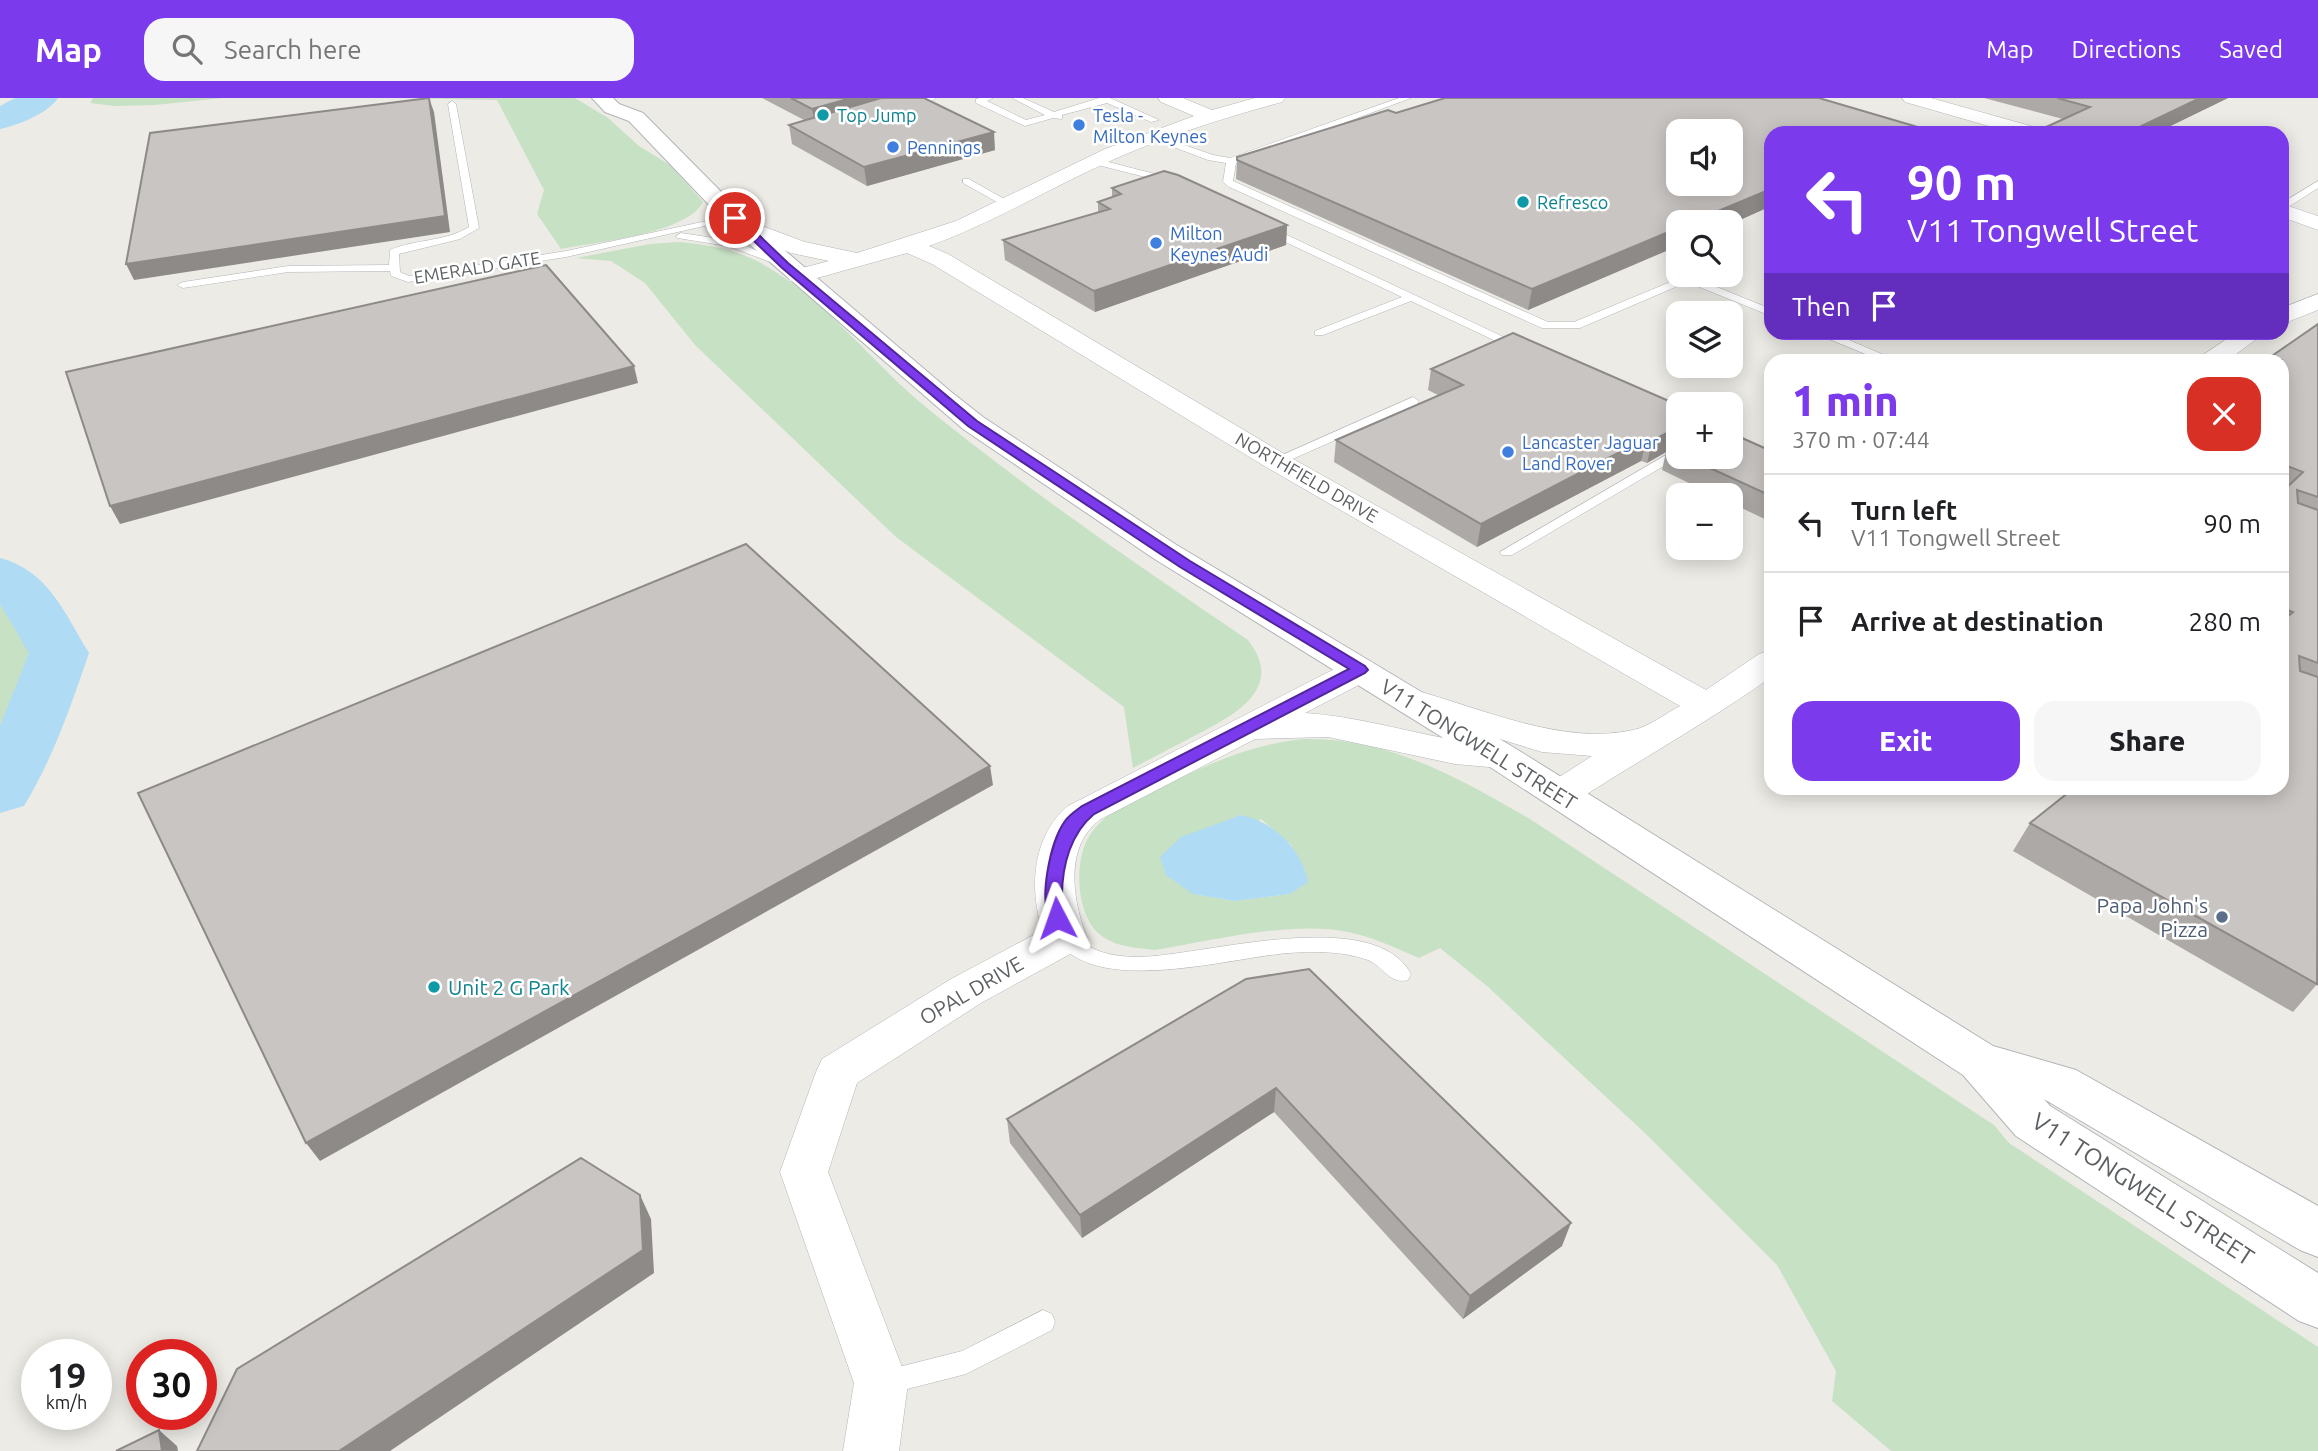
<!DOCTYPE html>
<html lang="en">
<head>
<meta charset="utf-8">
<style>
  :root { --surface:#fff; --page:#f6f6f6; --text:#202124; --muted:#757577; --line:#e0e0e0; --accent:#7c3aed }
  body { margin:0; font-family:Ubuntu,sans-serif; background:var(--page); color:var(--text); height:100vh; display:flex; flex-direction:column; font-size:26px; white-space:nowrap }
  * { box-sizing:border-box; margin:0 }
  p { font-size:23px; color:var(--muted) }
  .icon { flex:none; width:38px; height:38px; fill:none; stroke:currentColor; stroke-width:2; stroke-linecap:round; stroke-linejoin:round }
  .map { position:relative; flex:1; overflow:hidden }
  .side { position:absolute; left:1764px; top:256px; width:525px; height:441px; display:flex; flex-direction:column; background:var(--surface); border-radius:21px; box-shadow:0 4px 18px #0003 }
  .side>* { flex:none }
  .guide { position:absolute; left:1764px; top:28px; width:525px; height:214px; border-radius:21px; box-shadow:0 4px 18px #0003; background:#7c3aed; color:#fff; overflow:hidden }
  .tools { position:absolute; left:1666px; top:21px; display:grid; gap:14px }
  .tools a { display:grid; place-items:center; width:77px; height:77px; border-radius:14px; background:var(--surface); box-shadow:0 4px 18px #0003; font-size:35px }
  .speed { position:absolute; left:21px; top:1241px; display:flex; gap:14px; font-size:35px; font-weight:700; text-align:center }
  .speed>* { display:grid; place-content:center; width:91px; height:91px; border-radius:50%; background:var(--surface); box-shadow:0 4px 18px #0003; line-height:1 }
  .speed small { font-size:18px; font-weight:400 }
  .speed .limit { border:10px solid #d22; background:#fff; color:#111 }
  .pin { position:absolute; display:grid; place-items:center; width:60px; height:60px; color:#fff; margin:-30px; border:4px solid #fff; border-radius:50%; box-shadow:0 2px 7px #0007 }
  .me { position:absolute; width:77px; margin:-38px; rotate:356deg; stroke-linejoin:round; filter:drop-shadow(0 0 5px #0008) }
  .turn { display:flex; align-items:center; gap:24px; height:147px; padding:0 28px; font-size:32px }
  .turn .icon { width:91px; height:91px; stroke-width:2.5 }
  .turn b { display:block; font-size:49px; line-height:60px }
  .then { display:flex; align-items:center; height:66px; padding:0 28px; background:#0003; gap:14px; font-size:26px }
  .round { display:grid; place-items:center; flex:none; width:74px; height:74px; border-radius:21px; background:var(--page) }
  .summary { display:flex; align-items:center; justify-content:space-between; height:119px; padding:0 28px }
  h1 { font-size:42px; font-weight:800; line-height:52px; color:var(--accent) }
  .button { display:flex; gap:14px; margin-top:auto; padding:14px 28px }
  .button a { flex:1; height:80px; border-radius:21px; background:var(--accent); color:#fff; font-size:28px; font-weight:800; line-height:80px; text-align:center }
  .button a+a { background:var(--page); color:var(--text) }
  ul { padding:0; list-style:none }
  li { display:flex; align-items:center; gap:21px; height:98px; padding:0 28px; border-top:2px solid var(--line) }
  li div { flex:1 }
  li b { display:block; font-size:26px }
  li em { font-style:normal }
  header { display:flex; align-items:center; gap:42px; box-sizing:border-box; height:98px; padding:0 35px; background:var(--accent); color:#fff }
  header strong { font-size:33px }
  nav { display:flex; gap:38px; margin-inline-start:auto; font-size:24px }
  .search { width:490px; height:63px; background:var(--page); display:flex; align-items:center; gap:18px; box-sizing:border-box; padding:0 24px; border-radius:21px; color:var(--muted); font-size:26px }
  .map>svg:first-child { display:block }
</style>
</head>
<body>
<header>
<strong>Map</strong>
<div class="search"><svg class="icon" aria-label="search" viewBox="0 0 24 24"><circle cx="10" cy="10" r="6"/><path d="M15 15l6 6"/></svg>Search here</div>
<nav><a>Map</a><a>Directions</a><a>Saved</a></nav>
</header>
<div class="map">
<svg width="2318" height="1353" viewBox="0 0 2318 1353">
  <rect width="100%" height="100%" fill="#edebe5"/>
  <g fill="#c7e1c5" fill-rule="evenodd">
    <path d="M93 0H223L155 7 115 8 90 5Z"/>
    <path d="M396 0H575L608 20 639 48 670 67 703 104C687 136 595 144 561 151L537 116 544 92 497 2Z"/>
    <path d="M678 144C706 146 734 151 759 164 824 199 870 263 927 310 1029 393 1139 468 1248 542 1286 591 1234 617 1196 637 1175 648 1154 659 1133 670L1124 609 896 439 695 247 645 185 611 163 576 160 650 146Z"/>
    <path d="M0 477 22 494 59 555 25 647 0 692Z"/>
    <path d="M1304 641C1388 639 1459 680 1530 721L1994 1027 2009 1045 2318 1249V1353H1891L1832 1303 1836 1273 1777 1167 1647 1037 1487 888 1440 850 1419 860C1396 850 1373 839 1348 834 1292 822 1212 843 1155 852 1138 850 1117 849 1103 839 1077 822 1074 770 1086 744 1093 730 1103 721 1115 712 1175 683 1236 647 1304 641ZM1261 721 1292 748 1290 796 1235 803 1193 796Z"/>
  </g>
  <path fill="#afdbf4" d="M1241 717C1274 724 1301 750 1308 784L1290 796 1235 803 1193 796 1166 777 1160 759 1181 739Z"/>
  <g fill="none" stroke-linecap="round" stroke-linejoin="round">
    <g fill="#afdbf4" fill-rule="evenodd">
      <path d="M15 0H58C47 16 18 27 0 31V8Z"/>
      <path d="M0 460C48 472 65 516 89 555 70 610 54 658 24 708L0 715V628L29 555 0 506Z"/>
    </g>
    <defs>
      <g id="service">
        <path d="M921 0H936L932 3Z"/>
        <path d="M980 0H993L987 3 1026 22 1045 17 1012 0H1023L1054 14 1099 0H1110L1159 22 1151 24 1107 5 1062 17V21L1053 20 1025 28 976 5V1Z"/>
        <path d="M1399 0H1411L1236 65 1233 83 1548 224H1574L1687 177 1771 211V218L1687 184 1580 230H1542L1229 89 1223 84 1226 65 1208 62 1147 39 1155 37 1213 57 1230 60Z"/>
        <path d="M452 3 456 6 479 130 460 141 399 156 400 174 409 178 566 153 735 117 740 120 566 159 408 184 391 178 390 173 288 174 183 190 177 187 183 184 288 168 389 167 390 152C415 141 445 144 469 129L448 6Z"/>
        <path d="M1093 60 1155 76 1176 86 1171 89 1149 80 1090 65V61Z"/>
        <path d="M963 81H969L1013 106 1004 108 963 85Z"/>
        <path d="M2318 83V90L2282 113V105Z"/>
        <path d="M1262 129H1270L1529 251 1519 254 1411 203 1323 237H1315V233L1402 199 1262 133Z"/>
        <path d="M681 135 734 143 786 165 781 168 728 148 677 140 676 138Z"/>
        <path d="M1812 234H1830L1896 262H1880Z"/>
        <path d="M2219 234H2237L2250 241 2244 245Z"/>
        <path d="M1413 299 1419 303 1417 306 1281 366H1271L1269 363Z"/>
        <path d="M1678 350 1679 359 1512 457H1502L1500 454Z"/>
        <path d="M1066 832C1077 835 1082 844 1092 850 1105 857 1124 859 1139 859 1202 858 1374 806 1411 876L1408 882C1390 887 1383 868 1368 862 1343 853 1315 853 1289 855 1232 859 1090 901 1056 839L1059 834Z"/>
        <path d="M1043 1212 1052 1216 1055 1224 1052 1232 966 1276 884 1297 875 1293 871 1284 875 1275 962 1253Z"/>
      </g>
      <g id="minor">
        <path d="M1158 0H1183L1212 12 1255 0H1285L1282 4C1227 19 1172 36 1119 59 1055 87 995 124 929 148L948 156 1286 357 1706 592 1759 556 1771 552V579C1707 625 1639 662 1573 705L1560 709 1547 705 1541 696 1547 687 1592 658 1542 654 1402 611 1397 603 1402 595 1414 592C1481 610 1563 648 1633 632 1649 629 1666 615 1680 608L1266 369 932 166 907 155 799 185 791 183 787 178 791 173 829 163 791 155 733 132 730 127 733 122 741 120 805 144 857 155 956 123 1105 51 1194 18 1161 4Z"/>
        <path d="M1902 0H1931L2041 31 2044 35H2013L1905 4Z"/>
        <path d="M2282 106 2318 118V132L2282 119Z"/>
        <path d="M2318 196V212L2282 226V210Z"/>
        <path d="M2237 234H2266L2228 262H2200L2203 257Z"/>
        <path d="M1360 561 1372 564 1377 572 1372 580 1305 615C1354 618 1400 632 1449 641 1470 645 1492 644 1513 649L1518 658 1513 667 1500 670 1455 666 1328 639 1255 641 1101 721C1064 747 1072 802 1087 839L1081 850 981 905 857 985 828 1074 908 1285 899 1353H843L854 1285 780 1074 816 974 822 961 951 881 1043 832C1028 792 1033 736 1068 708L1348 564Z"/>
      </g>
      <path id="tertiary" d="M592 0H613L619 6 643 15 749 122 950 293 983 319 1175 446 1513 649 1993 948 2076 972 2318 1108V1159L2300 1152 2044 1001 2050 1008 2318 1175V1230L2299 1223 2016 1038 1963 977 1487 667 1153 460 963 331 733 132 629 23 605 14Z"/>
    </defs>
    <use href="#service" stroke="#b2b5b8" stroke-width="1"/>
    <use href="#minor" stroke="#b2b5b8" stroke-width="1"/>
    <use href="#tertiary" stroke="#b2b5b8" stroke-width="2"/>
    <use href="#service" fill="#fff" fill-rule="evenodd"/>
    <use href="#minor" fill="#fff" fill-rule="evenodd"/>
    <use href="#tertiary" fill="#fff" fill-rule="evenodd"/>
  </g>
  <g fill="#ada9a7">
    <path d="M762 0H924L995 52 867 88 792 46 789 27 806 23Z"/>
    <path d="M1984 0H2228L2156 35H2033L2063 21Z"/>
    <path d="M1396 15 1771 35V108L1731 126V124L1528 212 1236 81 1237 62Z"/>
    <path d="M1112 90 1287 127 1286 147 1095 214 1005 162 1003 142 1098 114V104L1112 99Z"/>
    <path d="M2318 226V885L2293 914 2013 753 2030 725 2282 690V262Z"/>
    <path d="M1431 271 1678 307V359H1731L1771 353V424L1731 405V397H1714L1662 372 1666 354 1647 365 1641 363 1477 449 1334 364 1336 342 1438 297 1428 292Z"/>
    <path d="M1246 881 1562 1148 1463 1221 1274 1014 1082 1140 1010 1045 1007 1021Z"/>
  </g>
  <g fill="#8d8a88">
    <path d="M429 0 434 14 450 134 134 182 126 166Z"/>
    <path d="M851 0H897L815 27 812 11Z"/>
    <path d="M2200 0H2228L2156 35H2127Z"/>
    <path d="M994 34 995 52 867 88 864 69Z"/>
    <path d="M1771 91V108L1731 126V124H1692Z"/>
    <path d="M1287 127 1286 147 1095 214 1094 193Z"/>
    <path d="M1678 130V148L1528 212 1532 191Z"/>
    <path d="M634 268 638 285 120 426 110 408Z"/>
    <path d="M1678 329V347L1668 350 1666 354 1647 365 1652 343Z"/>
    <path d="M1647 340 1641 363 1477 449 1481 426Z"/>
    <path d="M990 668 993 687 320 1063 306 1045Z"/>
    <path d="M1276 990 1274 1014 1082 1140 1080 1117Z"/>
    <path d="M640 1097 651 1121 654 1175 390 1353H339Z"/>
    <path d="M1571 1125 1562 1148 1463 1221 1470 1198Z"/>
    <path d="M159 1332 177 1348 178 1353H162Z"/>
  </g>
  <g fill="#c9c5c2" stroke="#8d8a88" stroke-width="2" fill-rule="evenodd">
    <path d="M429 0 445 118 126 166 150 35Z"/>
    <path d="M791 0H851L812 11Z"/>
    <path d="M881 0H924L994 34 864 69 789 27Z"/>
    <path d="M1445 0H1819L1938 35H1771V91L1692 124H1678V130L1532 191 1237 62V59L1388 12 1396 15ZM1678 33H1731V86H1678Z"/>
    <path d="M2057 0H2200L2127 35H2033L2090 9Z"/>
    <path d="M1164 73 1178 77 1287 127 1094 193 1003 142 1110 111 1098 104 1121 96 1112 90Z"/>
    <path d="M546 167 634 268 110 408 66 274Z"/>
    <path d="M2318 226V399L2297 392 2298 405 2318 412V565L2299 558 2300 573 2318 579 2317 886 2030 725 2074 690H2282V523L2293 514 2282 510V394L2303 374 2282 366V262H2266Z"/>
    <path d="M1513 235 1678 307V329L1652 343 1647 340 1481 426 1336 342 1463 287 1431 271Z"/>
    <path d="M1731 335 1771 353V398L1686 359H1731Z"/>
    <path d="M1678 344V355L1668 350Z"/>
    <path d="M746 446 990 668 306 1045 138 695Z"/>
    <path d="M1309 871 1571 1125 1470 1198 1276 990 1080 1117 1007 1021 1246 881Z"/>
    <path d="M581 1060 640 1097 643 1152 339 1353H197L237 1271Z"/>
    <path d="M159 1332 162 1353H116Z"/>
  </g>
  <path fill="#7c3aed" stroke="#51269a" stroke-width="2" d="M732 118H739L788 165 977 323 1190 463 1365 568 1368 572 1365 575 1094 716C1071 735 1062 767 1062 798 1062 807 1068 816 1063 825H1051C1038 802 1050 744 1065 723 1069 717 1077 712 1082 708L1349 571 1180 469 968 328 781 169 732 122Z"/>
  <g fill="#0f9aa8" stroke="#fff" stroke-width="2.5">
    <circle cx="823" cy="17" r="7"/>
    <circle cx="1523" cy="104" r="7"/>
    <circle cx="434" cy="889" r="7"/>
  </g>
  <g fill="#3f7fe0" stroke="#fff" stroke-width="2.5">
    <circle cx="1079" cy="27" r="7"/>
    <circle cx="893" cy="49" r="7"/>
    <circle cx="1156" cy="145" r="7"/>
    <circle cx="1508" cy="354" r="7"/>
  </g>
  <circle fill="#5c6f8a" stroke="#fff" stroke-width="2.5" cx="2222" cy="819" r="7"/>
  <g text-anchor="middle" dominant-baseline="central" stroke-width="5" stroke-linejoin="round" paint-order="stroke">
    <g font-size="18" fill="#0d838f" stroke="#fff" text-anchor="start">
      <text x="837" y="17">Top Jump</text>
      <text x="1537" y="104">Refresco</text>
    </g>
    <g font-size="18" fill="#366cbe" stroke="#fff" text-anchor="start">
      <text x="1093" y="17">Tesla -<tspan x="1093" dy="21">Milton Keynes</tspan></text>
      <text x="907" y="49">Pennings</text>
      <text x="1170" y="135">Milton<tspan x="1170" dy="21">Keynes Audi</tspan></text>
      <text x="1522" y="344">Lancaster Jaguar<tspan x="1522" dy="21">Land Rover</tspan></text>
    </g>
    <g font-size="18" fill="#5d6063" stroke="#fff">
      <text transform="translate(477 169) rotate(-9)">EMERALD GATE</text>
      <text transform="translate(1307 379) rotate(30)">NORTHFIELD DRIVE</text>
    </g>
    <g font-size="21" fill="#5d6063" stroke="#fff">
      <text transform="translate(1479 646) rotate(32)">V11 TONGWELL STREET</text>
      <text transform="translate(971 892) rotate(-30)">OPAL DRIVE</text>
    </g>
    <g font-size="21" fill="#4e5e75" stroke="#fff" text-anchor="end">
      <text x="2208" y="807">Papa John's<tspan x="2208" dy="24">Pizza</tspan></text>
    </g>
    <g font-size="21" fill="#0d838f" stroke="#fff" text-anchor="start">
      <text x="448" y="889">Unit 2 G Park</text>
    </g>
    <g font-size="24" fill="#5d6063" stroke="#fff">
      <text transform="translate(2143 1091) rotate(33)">V11 TONGWELL STREET</text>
    </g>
  </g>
</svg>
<div class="tools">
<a><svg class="icon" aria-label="sound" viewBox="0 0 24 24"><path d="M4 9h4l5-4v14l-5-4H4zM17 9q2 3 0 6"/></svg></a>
<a><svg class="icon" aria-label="search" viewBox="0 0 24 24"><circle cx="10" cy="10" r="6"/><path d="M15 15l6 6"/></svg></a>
<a><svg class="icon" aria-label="layers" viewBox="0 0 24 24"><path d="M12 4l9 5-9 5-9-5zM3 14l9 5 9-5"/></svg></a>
<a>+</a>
<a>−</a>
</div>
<div class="speed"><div>19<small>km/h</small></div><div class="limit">30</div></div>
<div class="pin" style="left:735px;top:120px;background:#d93025"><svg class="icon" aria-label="arrive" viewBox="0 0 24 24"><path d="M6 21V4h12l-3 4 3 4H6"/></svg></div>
<svg class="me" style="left:1057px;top:820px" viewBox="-20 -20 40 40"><path d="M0-17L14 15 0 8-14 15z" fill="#7c3aed" stroke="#fff" stroke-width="4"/></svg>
<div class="guide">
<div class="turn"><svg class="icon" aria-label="left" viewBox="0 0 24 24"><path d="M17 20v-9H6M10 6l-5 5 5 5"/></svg><div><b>90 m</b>V11 Tongwell Street</div></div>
<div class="then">Then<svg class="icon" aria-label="arrive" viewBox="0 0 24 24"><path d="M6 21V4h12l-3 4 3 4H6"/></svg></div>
</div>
<section class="side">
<div class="summary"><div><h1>1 min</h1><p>370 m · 07:44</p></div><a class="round" style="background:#d93025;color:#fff"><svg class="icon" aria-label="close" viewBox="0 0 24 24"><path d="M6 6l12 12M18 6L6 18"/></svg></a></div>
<ul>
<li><svg class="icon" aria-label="left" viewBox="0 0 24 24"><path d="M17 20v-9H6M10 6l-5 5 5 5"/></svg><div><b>Turn left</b><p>V11 Tongwell Street</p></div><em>90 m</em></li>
<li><svg class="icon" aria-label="arrive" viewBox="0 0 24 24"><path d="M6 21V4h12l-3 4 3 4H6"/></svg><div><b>Arrive at destination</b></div><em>280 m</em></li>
</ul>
<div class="button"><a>Exit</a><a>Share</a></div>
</section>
</div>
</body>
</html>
